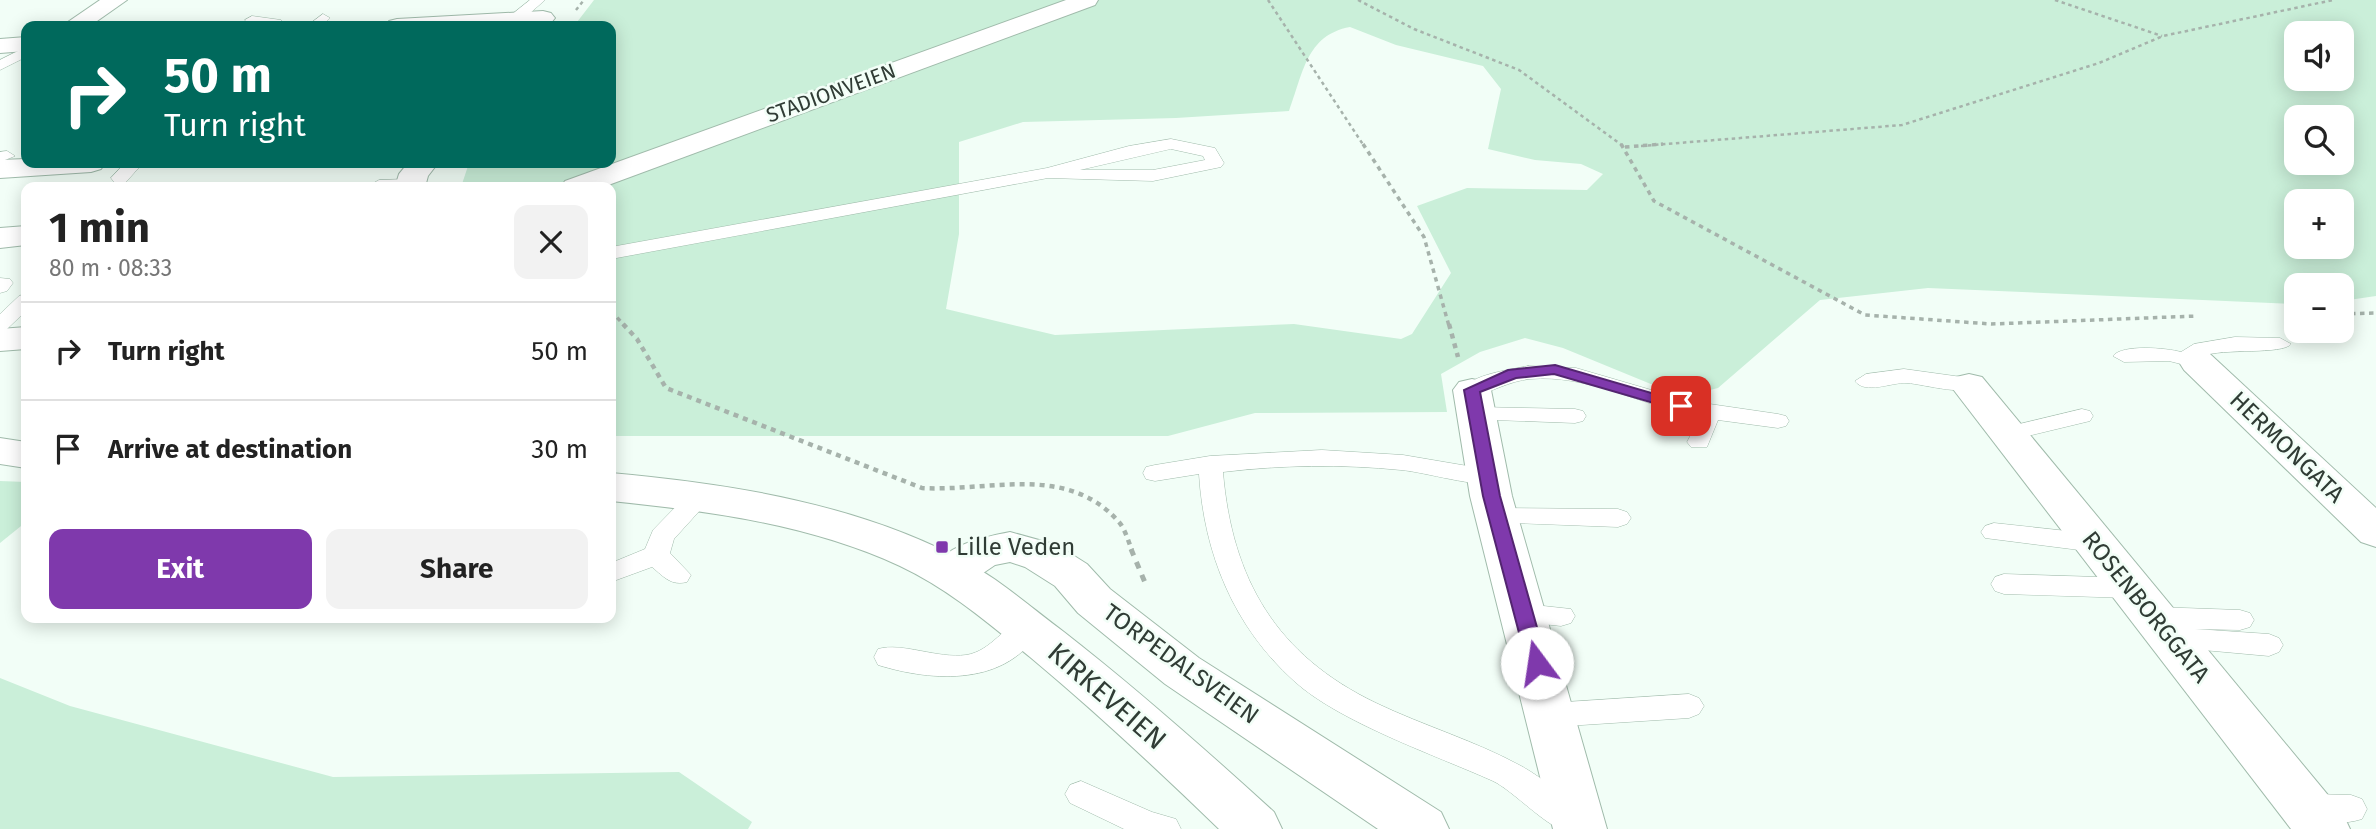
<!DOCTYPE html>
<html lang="en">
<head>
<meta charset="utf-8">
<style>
  :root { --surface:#fff; --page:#f2f2f2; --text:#222; --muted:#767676; --line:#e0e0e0; --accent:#7f39ac }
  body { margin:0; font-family:"Fira Sans",sans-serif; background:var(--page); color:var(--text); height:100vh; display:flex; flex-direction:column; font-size:26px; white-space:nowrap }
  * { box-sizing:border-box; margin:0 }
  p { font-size:23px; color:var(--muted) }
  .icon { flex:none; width:38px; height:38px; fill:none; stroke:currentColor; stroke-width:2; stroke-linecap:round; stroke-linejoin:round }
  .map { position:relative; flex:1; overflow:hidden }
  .sheet { position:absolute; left:21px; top:182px; width:595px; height:441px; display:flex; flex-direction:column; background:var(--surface); border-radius:14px; box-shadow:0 4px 18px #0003 }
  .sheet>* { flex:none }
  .hud { position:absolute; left:21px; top:21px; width:595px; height:147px; border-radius:14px; box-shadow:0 4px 18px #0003; background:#00695c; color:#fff; overflow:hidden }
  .tools { position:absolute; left:2284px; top:21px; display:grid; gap:14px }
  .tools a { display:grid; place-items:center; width:70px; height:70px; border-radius:14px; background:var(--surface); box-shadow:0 4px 18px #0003; font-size:35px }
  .pin { position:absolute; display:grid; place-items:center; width:60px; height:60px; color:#fff; margin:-30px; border-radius:14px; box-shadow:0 4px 10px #0006 }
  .me { position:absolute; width:77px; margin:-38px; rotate:346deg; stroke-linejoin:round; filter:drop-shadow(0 0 5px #0008) }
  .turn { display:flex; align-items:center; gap:24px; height:147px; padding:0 28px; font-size:32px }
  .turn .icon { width:91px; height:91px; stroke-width:2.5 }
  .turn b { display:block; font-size:49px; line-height:60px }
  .round { display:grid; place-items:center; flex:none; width:74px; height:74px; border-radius:14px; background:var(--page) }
  .head { display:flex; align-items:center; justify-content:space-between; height:119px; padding:0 28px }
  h1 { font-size:42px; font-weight:700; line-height:52px }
  .button { display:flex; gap:14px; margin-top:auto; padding:14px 28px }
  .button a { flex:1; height:80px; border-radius:14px; background:var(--accent); color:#fff; font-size:28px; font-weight:700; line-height:80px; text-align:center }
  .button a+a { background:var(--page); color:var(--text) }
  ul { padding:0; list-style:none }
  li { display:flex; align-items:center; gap:21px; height:98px; padding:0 28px; border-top:2px solid var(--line) }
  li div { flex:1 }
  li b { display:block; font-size:26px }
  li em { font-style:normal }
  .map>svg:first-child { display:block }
</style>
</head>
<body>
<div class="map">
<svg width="2376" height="829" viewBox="0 0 2376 829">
  <rect width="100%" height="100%" fill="#f2fef7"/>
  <g fill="#caefd9" fill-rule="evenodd">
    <path d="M594 0H2376V296L2342 301V285H2296V304L1928 288 1820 300 1718 388 1694 394 1663 389 1563 348 1525 338 1480 352 1441 374 1447 412 1255 413 1168 436H611V187H461L469 163H611V26H574ZM1350 27 1396 45 1483 66 1501 89 1488 149 1535 160 1581 164 1603 174 1587 190 1467 188 1417 206 1451 273 1412 334 1401 339 1294 324 1055 335 946 309 959 234V142L1023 122 1176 118 1289 111C1303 74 1306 35 1350 27ZM2296 33H2342V79H2296ZM2296 117H2342V163H2296ZM2296 201H2342V247H2296Z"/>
    <path d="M0 481 26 482V522L0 543Z"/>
    <path d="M0 678 70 706 333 777 679 772 752 822 748 829H0Z"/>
  </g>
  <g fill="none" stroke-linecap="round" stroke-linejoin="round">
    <defs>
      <g id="service">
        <path d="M530 0H545L520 22H510V16Z"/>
        <path d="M323 14 330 18 322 26H307Z"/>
        <path d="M252 16 281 20 283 26 247 23 245 20Z"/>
        <path d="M400 22 407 26H392L394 23Z"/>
        <path d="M26 47V57L0 70V60Z"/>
        <path d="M1171 139 1215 148 1224 163 1221 167 1153 181 1048 178 611 259V247L1047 168 1129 146ZM1171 149 1203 156 1205 160 1153 170H1080Z"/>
        <path d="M7 151 15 156 0 162V152Z"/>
        <path d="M125 163H143L126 182H114L111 178Z"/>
        <path d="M411 179 417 180 418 187 370 185 379 180Z"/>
        <path d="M0 278 10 279 13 283 7 291 0 293Z"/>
        <path d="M26 294V311L7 329 0 331V314L19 296Z"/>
        <path d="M2235 337 2280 338 2291 344C2283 355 2222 348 2203 356L2208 362 2197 368 2169 361 2124 362 2113 356C2122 344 2167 348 2181 352L2194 344Z"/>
        <path d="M1528 366 1576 368 1689 401 1778 414 1786 416 1789 421 1786 426 1778 428 1718 420 1707 447H1691L1687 442 1696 425 1694 416C1640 404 1587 374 1530 379 1509 381 1492 392 1472 397L1461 390C1473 374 1509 370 1528 366Z"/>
        <path d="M1904 369 1969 378 1980 385C1971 398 1923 384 1907 383 1892 382 1865 395 1855 381L1866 374Z"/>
        <path d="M1476 407 1575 409 1583 411 1586 416 1583 421 1575 423 1468 419 1465 414 1468 409Z"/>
        <path d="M2082 409 2090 411 2093 416 2090 421 2007 441 1999 439 1995 434 1999 429Z"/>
        <path d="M1322 450 1403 455 1497 471 1500 477 1497 483C1477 488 1425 472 1401 470 1341 464 1282 465 1223 472 1232 579 1276 655 1376 703 1424 726 1476 741 1523 767 1544 779 1563 796 1583 810L1588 820 1584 829C1577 829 1569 829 1562 829 1546 826 1512 790 1493 781 1435 755 1339 722 1294 681 1234 627 1204 554 1199 474L1155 481 1146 479 1143 473 1146 467 1155 465 1210 456Z"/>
        <path d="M701 488 710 490 713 496 674 539 670 553 691 575 687 582C671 586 664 577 652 567L611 582V563L645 549 653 530 692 490Z"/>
        <path d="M1497 508 1618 509 1627 512 1631 518 1627 524 1618 527 1488 522 1484 516 1488 510Z"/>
        <path d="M1994 523 2095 534 2104 537 2108 543 2104 549 2095 552 1985 538 1981 532 1985 526Z"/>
        <path d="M2004 574 2131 578 2140 581 2144 588 2140 595 2131 598 2004 594 1995 591 1991 584 1995 577Z"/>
        <path d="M1525 604 1571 609 1575 616 1571 623 1561 626 1515 621 1511 614 1515 607Z"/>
        <path d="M2155 607 2240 610 2250 613 2254 620 2250 627 2240 630 2195 629 2269 634 2279 638 2283 645 2279 652 2269 656 2170 647 2160 644 2156 637 2160 630 2167 628 2145 624 2141 617 2145 610Z"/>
        <path d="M1027 618 1037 621 1041 628C1008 687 933 682 878 665L874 657 878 649C902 642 938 659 966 655 992 651 1003 625 1027 618Z"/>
        <path d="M1689 694 1699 698 1704 706 1699 714 1689 718 1551 727 1541 723 1536 715 1541 707 1551 703Z"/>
        <path d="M1081 781 1152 812 1176 819 1181 829H1124L1070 803 1065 794 1070 785Z"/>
        <path d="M2311 794 2351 795 2362 799 2367 809 2362 819C2344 825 2318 824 2300 818L2295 808 2300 798Z"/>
      </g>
      <g id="minor">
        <path d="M100 0H127L90 26H62Z"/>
        <path d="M1066 0H1098L1095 5 603 187H561L565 181Z"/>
        <path d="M543 11 551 13 555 18 551 23 520 26H385L389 21 397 19Z"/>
        <path d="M26 37V51L0 53V39Z"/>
        <path d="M26 159V163H105L101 169 91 172 0 178V160Z"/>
        <path d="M408 163H438L428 176 425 187H395L399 174Z"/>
        <path d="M26 226V245L0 248V228Z"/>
        <path d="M26 327V349L0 351V329Z"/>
        <path d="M2197 351 2210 354 2376 508V547L2361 542 2184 370 2179 362 2184 354Z"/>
        <path d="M1969 374 1982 377 2342 812 2350 829H2291L1956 393 1950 385 1956 377Z"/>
        <path d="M1472 379 1485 382 1491 390 1512 496 1607 829H1553L1470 496 1453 390 1459 382Z"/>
      </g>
      <path id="tertiary" d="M1010 532 1057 545 1087 564 1110 589 1199 658 1441 812 1449 829H1378L1165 684 1078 613 1055 586 1025 567 1010 562 995 565 967 584 951 589 935 584 929 573C945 545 980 538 1010 532Z"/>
      <g id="secondary">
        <path d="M0 438 26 442V468L0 464Z"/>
        <path d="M611 473C732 484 861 504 970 564 1004 583 1033 609 1064 632 1137 689 1206 750 1274 812L1282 829H1219C1158 770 1096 712 1030 657 988 623 949 589 900 566 809 524 709 511 611 501Z"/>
      </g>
    </defs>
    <use href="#service" stroke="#a0bbab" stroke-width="1"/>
    <use href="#minor" stroke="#a0bbab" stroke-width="2"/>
    <use href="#tertiary" stroke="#a0bbab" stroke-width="2"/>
    <use href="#secondary" stroke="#a0bbab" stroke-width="2"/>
    <g stroke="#a6b2ab" stroke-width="2.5" stroke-dasharray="3.5 3.5" stroke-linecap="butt">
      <path d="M1268 0 1364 146"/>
      <path d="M1358 0 1414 29 1519 70 1623 146"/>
      <path d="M2055 0 2162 36"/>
      <path d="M576 10 584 0"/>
      <path d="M1641 146 1902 125 2099 63 2163 36 2333 0"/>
    </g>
    <g stroke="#a6b2ab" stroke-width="3.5" stroke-dasharray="4.5 4.5" stroke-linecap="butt">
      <path d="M1363 144 1424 237 1449 326"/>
      <path d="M1621 144 1654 201 1865 315 1991 324 2197 316"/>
      <path d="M1625 147 1663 144"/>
      <path d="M611 311 625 326"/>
      <path d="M2342 314 2376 313"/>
    </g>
    <g stroke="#a6b2ab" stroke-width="4.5" stroke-dasharray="5 5" stroke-linecap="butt">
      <path d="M623 324 637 339 666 388 922 488C989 492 1066 463 1118 521 1125 528 1128 541 1132 550"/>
      <path d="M1449 324 1458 357"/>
    </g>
    <path stroke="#a6b2ab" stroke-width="5" stroke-dasharray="7 7" stroke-linecap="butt" d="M1131 549 1146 585"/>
    <use href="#service" fill="#fff" fill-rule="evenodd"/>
    <use href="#minor" fill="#fff" fill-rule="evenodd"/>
    <use href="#tertiary" fill="#fff" fill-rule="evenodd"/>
    <use href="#secondary" fill="#fff" fill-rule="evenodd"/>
  </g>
  <path fill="#7f39ac" stroke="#532570" stroke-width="2" d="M1555 365 1686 403 1688 406 1681 411 1554 374 1516 378 1480 392 1500 496 1547 663 1544 669H1530L1527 663 1483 496 1464 390 1508 370Z"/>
  <rect fill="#7f39ac" stroke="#f2fef7" stroke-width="2.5" x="935" y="540" width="14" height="14" rx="3.5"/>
  <g text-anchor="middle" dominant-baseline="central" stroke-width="5" stroke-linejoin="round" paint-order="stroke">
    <g font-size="21" fill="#303c35" stroke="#f2fef7">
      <text transform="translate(831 93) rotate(-20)">STADIONVEIEN</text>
    </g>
    <g font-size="24" fill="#303c35" stroke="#f2fef7">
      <text transform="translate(2287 447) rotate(44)">HERMONGATA</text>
      <text transform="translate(2146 607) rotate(51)">ROSENBORGGATA</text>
      <text transform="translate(1181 664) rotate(36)">TORPEDALSVEIEN</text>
    </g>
    <g font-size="24" fill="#303c35" stroke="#f2fef7" text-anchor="start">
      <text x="956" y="547">Lille Veden</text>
    </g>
    <g font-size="28" fill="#303c35" stroke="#f2fef7">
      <text transform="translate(1107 696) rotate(41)">KIRKEVEIEN</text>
    </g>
  </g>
</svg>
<div class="tools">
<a><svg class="icon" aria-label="sound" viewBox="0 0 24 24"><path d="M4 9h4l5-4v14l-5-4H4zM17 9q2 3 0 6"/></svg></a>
<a><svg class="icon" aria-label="search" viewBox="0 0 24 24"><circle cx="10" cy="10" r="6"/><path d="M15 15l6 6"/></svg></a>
<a>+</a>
<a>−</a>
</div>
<div class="pin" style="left:1681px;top:406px;background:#d93025"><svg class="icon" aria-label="arrive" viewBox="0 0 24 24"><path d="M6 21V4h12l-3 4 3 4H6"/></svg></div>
<svg class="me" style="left:1537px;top:663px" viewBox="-20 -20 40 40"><circle r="19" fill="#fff"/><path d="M0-13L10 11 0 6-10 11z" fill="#7f39ac"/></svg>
<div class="hud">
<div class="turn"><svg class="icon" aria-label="right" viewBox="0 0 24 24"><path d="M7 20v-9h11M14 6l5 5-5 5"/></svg><div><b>50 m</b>Turn right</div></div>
</div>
<section class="sheet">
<div class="head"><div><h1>1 min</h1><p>80 m · 08:33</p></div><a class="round"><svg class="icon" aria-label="close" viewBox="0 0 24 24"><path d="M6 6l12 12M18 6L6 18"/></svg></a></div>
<ul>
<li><svg class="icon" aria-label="right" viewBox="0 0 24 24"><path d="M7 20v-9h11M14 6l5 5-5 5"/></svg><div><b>Turn right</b></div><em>50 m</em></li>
<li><svg class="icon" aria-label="arrive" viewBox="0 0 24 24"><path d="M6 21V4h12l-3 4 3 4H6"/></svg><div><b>Arrive at destination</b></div><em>30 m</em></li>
</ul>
<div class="button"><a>Exit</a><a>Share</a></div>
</section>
</div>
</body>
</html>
